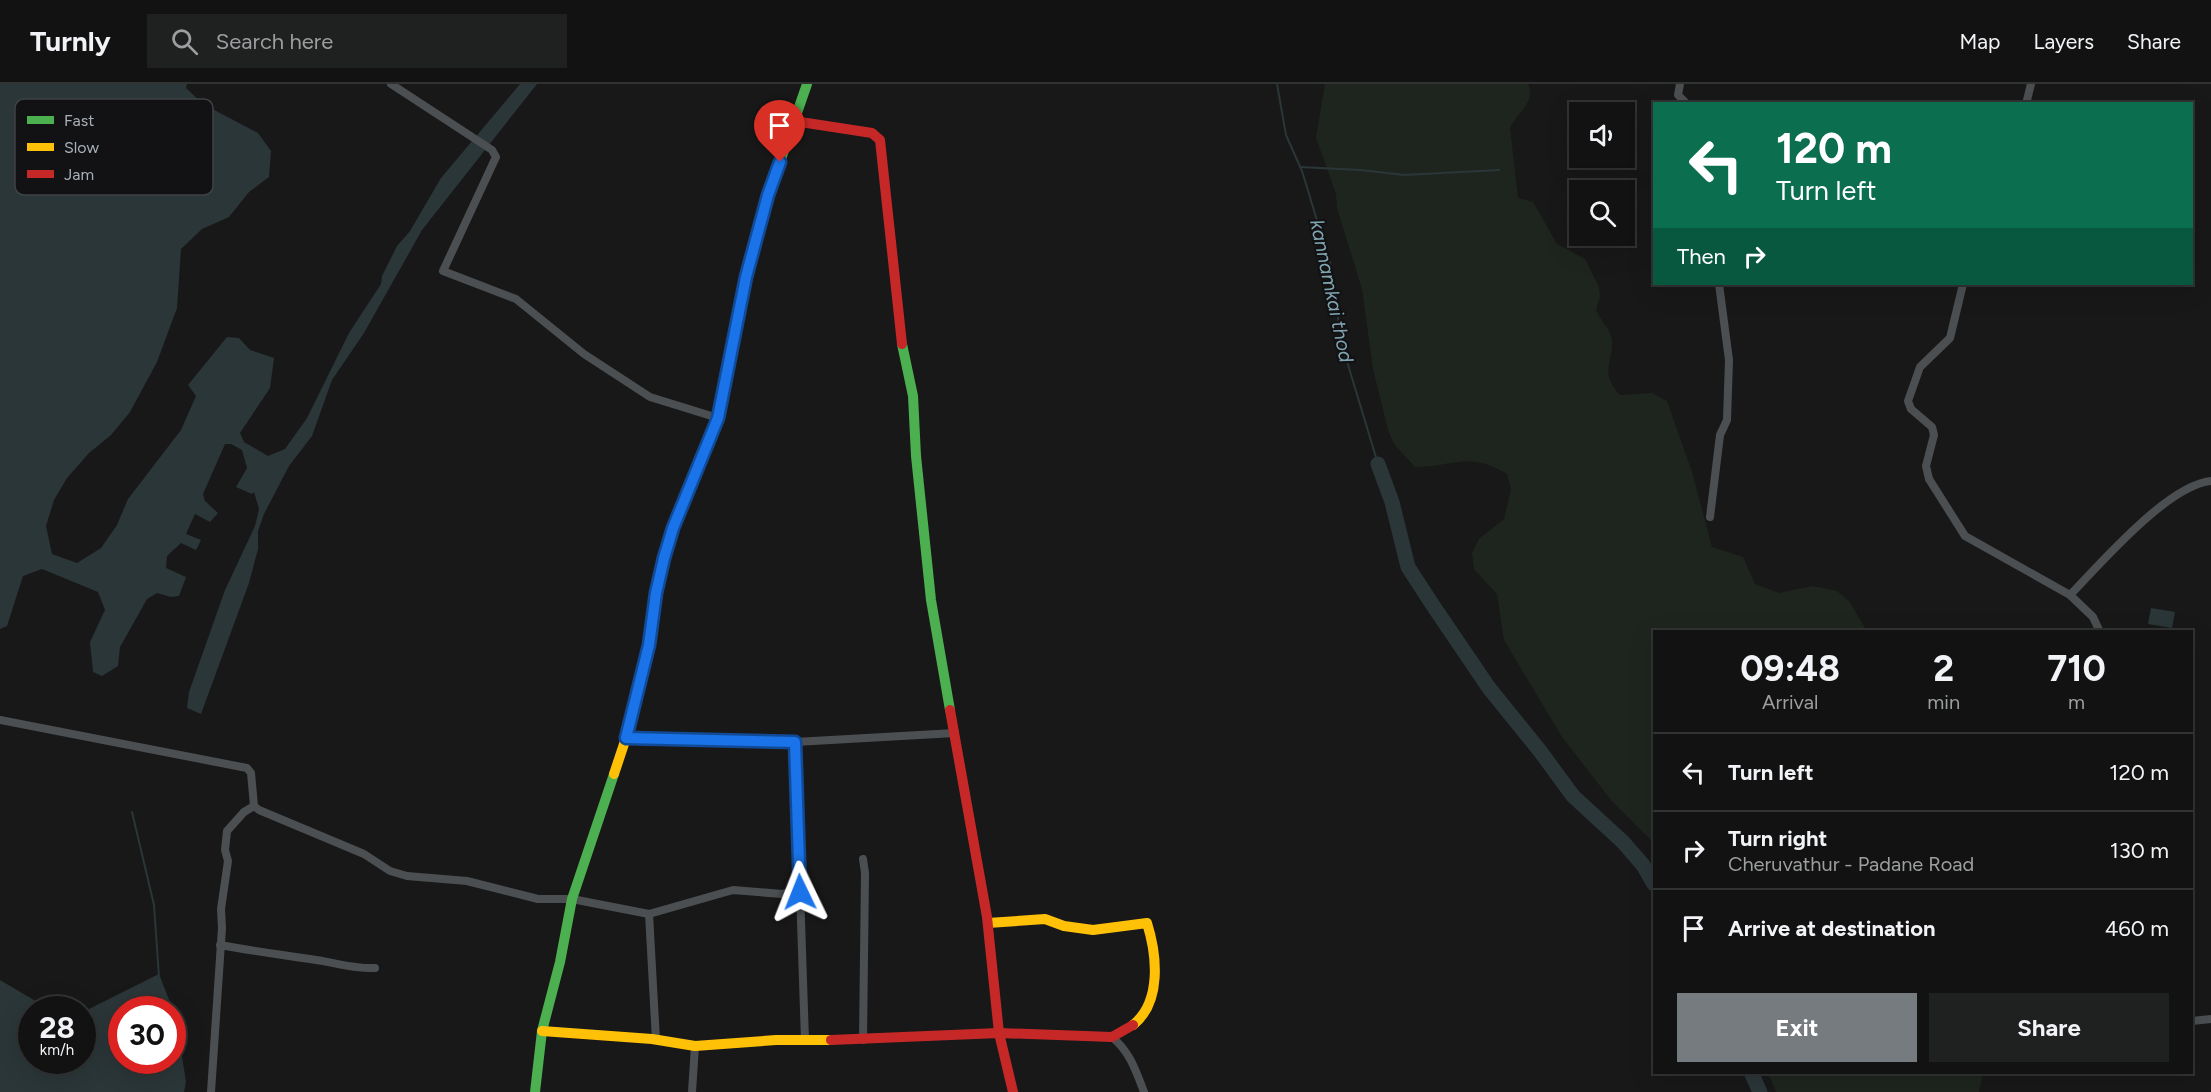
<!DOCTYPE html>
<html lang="en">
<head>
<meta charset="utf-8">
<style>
  :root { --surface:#121212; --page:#1f2020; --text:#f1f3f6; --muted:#9c9e9f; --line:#313232; --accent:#767b80 }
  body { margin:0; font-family:Figtree,sans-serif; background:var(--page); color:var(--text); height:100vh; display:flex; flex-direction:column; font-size:22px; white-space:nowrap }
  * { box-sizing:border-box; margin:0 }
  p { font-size:20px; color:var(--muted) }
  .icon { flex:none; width:33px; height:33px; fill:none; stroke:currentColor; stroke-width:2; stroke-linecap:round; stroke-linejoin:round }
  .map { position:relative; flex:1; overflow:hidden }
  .drawer { position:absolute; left:1653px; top:546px; width:540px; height:444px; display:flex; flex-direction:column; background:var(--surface); border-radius:0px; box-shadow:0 6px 24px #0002,0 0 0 2px var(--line) }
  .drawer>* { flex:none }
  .top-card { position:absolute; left:1653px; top:18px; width:540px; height:183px; border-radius:0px; box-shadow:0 6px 24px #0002,0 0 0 2px var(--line); background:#0b6e4f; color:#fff; overflow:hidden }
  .tools { position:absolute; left:1569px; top:18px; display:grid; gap:12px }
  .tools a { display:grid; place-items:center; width:66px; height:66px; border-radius:0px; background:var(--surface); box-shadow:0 6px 24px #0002,0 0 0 2px var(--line); font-size:30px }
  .speed { position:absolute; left:18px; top:912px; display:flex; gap:12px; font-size:30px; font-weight:700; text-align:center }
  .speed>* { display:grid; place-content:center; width:78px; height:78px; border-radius:50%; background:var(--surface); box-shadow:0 6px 24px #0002,0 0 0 2px var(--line); line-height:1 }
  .speed small { font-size:15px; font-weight:400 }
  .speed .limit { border:9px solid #d22; background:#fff; color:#111 }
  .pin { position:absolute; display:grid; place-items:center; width:51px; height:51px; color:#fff; margin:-62px -26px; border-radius:50% 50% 50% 0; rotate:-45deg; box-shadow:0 0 6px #0007 }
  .pin .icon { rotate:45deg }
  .me { position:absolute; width:66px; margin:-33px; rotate:358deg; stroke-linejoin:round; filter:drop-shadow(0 0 4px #0008) }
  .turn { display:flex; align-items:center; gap:21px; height:126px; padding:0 24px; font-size:27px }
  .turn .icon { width:78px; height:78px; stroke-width:2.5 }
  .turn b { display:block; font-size:42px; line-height:51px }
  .then { display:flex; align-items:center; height:57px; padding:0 24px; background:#0003; gap:12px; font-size:22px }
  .eta { display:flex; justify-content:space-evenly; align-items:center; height:102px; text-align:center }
  .eta b { font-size:36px; font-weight:700; line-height:42px }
  .cta { display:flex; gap:12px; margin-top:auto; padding:12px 24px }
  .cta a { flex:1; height:69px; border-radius:0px; background:var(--accent); color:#fff; font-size:24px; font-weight:700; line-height:69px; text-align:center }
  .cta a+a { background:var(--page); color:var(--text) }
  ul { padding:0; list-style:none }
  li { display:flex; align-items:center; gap:18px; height:78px; padding:0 24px; border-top:2px solid var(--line) }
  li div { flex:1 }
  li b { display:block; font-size:22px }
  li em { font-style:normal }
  header { display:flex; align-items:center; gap:36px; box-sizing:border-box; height:84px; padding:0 30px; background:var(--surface); border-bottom:2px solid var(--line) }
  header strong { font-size:28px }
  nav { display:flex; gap:33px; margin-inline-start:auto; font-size:21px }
  .search { width:420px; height:54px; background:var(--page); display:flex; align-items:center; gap:15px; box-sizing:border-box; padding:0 21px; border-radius:0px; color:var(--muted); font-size:22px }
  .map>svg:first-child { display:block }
</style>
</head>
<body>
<header>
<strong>Turnly</strong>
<div class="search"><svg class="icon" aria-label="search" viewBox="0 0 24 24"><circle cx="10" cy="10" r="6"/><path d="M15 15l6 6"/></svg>Search here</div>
<nav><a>Map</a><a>Layers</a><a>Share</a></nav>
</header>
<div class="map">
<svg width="2211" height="1008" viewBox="0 0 2211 1008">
  <rect width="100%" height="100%" fill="#181818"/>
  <g fill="#1e251e">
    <path d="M1325 0H1528C1537 17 1516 30 1510 44L1518 114 1533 118 1557 160 1585 175 1599 203 1600 212 1596 226C1600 236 1611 246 1612 256 1613 280 1599 288 1620 311L1652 309 1667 317 1692 388 1712 463 1743 473 1755 500 1779 509 1812 502 1837 507 1849 517 1867 547 1654 548V759L1611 716 1562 653 1504 556 1497 510 1474 485 1472 469 1479 455 1504 435 1511 405 1507 390C1468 366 1453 383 1415 383L1394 360 1388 346 1373 285 1362 205 1337 124 1336 110 1316 54Z"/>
    <path d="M1768 989H1983L1979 1008H1776Z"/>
  </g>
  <g fill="#2b3639" fill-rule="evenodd">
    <path d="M0 0H187L186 4 203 20 258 49 271 67 269 93 249 108 229 133 202 145 181 165 177 224 157 278 130 328 111 351 89 369 67 394 54 416 46 442 52 470 77 479 101 464 117 441 128 415 181 346 196 312 188 301 227 253 239 254 250 266 274 274 270 304 240 349 244 358 268 372 285 365 307 334 349 249 381 200 382 192 397 162 410 147 441 94 520 0H537L422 146 364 249 332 296 312 352 289 382 264 430 258 447V465L249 499 201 630 187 624 189 608 225 506 255 442 259 425 254 408 252 410 236 403 247 384 242 366 231 360H225L203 410 205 417 218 429 210 438 195 430 186 450 201 456 196 466 181 459 167 472 166 484 186 493 179 512 171 513 157 509 147 515 120 563 118 582 102 592 93 588 90 558 105 526 98 508 42 485 23 492 7 542 0 545Z"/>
    <path d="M2151 524 2175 528 2172 544 2148 540Z"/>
    <path d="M159 890 176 934 186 998 184 1008H0V896L49 925 32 926V976H82L83 928ZM122 926H172V976H122Z"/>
  </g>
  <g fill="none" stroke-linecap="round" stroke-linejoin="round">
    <g stroke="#2b3639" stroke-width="2">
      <path d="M1277 0 1286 51 1302 87 1330 179 1342 261 1378 380"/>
      <path d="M1300 83 1361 86 1404 91 1499 86"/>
      <path d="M132 728 154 821 159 893"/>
    </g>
    <g stroke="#2b3639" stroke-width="15">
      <path d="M1378 380 1392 418 1408 483 1432 520 1489 604 1540 667 1573 712 1623 758 1643 781 1654 800"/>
      <path d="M1751 988 1760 1008"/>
    </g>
    <g stroke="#4c4f51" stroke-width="8">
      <path d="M391 0 492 66 496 73 443 187 516 215 584 270 650 313 718 334"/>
      <path d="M1680 0 1678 11 1687 20"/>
      <path d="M2026 20 2031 0"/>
      <path d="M1963 200 1950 254 1920 283 1908 317 1911 325 1932 343 1934 351 1926 382 1929 395 1965 452 2070 511 2093 533 2100 548"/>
      <path d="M1710 433 1720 351 1727 336 1729 276 1719 200"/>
      <path d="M2070 511C2101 479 2168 401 2211 397"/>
      <path d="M0 636 247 684 251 689 254 722 259 726 364 770 390 787 407 792 467 797 538 815H572L649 830 656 956"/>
      <path d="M626 654 795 658 955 649"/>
      <path d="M795 658 805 956"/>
      <path d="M649 830 733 806 782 810 799 805"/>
      <path d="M220 861C252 867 284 871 316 876 337 879 354 885 375 884"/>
      <path d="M2192 937 2211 935"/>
      <path d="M1112 953C1130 968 1136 987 1144 1008"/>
      <path d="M863 956 865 789 863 775"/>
      <path d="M211 1008 222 844 221 825 228 777 225 766 227 747 244 728 254 722"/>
      <path d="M692 1008 695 962"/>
    </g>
    <g stroke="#4caf50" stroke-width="10">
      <path d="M772 101 807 0"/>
      <path d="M902 260 913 312 916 372 931 516 950 626"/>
      <path d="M535 1008 542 947 560 878 572 815 614 690"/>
    </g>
    <g stroke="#ffc107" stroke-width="10">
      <path d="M614 690 626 654 649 561 664 474 673 444 713 345"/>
      <path d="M988 839 1045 835 1064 842 1093 846 1147 839C1157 871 1162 918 1133 941"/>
      <path d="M542 947 652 955 695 962 776 956H831"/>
    </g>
    <g stroke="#c62828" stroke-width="10">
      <path d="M794 37 872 49 880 56 902 260"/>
      <path d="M713 345 718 334 750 179 772 101"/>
      <path d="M950 626 987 833 999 949 1013 1008"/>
      <path d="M831 956 999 949 1112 953 1133 941"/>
    </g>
  </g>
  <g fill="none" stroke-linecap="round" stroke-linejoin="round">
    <defs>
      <path id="route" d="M780 78 768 111 746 193 718 334 673 444 664 474 656 509 649 561 626 654 795 658 800 808"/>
    </defs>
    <use href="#route" stroke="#114b97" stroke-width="15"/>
    <use href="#route" stroke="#1a73e8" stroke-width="10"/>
  </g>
  <g text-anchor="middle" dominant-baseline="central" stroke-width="4.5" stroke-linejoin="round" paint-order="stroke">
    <g font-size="20" font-style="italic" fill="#81a6b2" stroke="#121214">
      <text transform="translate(1332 207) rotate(78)">kannamkai thod</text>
    </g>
  </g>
  <rect x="15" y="15" width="198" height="96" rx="9" fill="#121214" stroke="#3f4245" stroke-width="1.5"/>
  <rect x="27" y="32" width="27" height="8" fill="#4caf50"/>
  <rect x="27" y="59" width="27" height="8" fill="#ffc107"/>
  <rect x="27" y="86" width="27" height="8" fill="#c62828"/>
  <g font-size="16" fill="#a9b1b8">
    <text x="64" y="42">Fast</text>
    <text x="64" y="69">Slow</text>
    <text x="64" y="96">Jam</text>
  </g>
</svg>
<div class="tools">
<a><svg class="icon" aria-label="sound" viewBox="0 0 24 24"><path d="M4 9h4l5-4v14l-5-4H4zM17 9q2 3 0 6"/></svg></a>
<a><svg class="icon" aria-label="search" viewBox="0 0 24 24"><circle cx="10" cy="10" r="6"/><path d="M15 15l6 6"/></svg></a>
</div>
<div class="speed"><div>28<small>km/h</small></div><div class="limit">30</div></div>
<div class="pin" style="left:780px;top:78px;background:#d93025"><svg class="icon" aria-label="arrive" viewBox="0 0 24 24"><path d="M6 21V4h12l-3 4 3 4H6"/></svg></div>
<svg class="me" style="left:800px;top:808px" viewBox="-20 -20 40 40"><path d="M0-17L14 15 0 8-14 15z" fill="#1a73e8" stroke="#fff" stroke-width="4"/></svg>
<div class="top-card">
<div class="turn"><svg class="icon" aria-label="left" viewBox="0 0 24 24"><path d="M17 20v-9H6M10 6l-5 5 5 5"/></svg><div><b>120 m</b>Turn left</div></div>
<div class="then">Then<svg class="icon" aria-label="right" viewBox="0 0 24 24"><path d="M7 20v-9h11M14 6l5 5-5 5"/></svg></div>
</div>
<section class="drawer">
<div class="eta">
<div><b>09:48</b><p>Arrival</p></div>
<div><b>2</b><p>min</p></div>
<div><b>710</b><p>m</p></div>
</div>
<ul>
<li><svg class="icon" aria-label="left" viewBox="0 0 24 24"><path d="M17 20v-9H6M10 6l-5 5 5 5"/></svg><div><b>Turn left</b></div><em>120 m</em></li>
<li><svg class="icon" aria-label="right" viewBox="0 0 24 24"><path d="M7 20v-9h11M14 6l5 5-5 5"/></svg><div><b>Turn right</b><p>Cheruvathur - Padane Road</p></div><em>130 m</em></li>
<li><svg class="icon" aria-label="arrive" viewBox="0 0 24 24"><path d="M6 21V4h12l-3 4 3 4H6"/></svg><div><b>Arrive at destination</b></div><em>460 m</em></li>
</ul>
<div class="cta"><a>Exit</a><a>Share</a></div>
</section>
</div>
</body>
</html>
